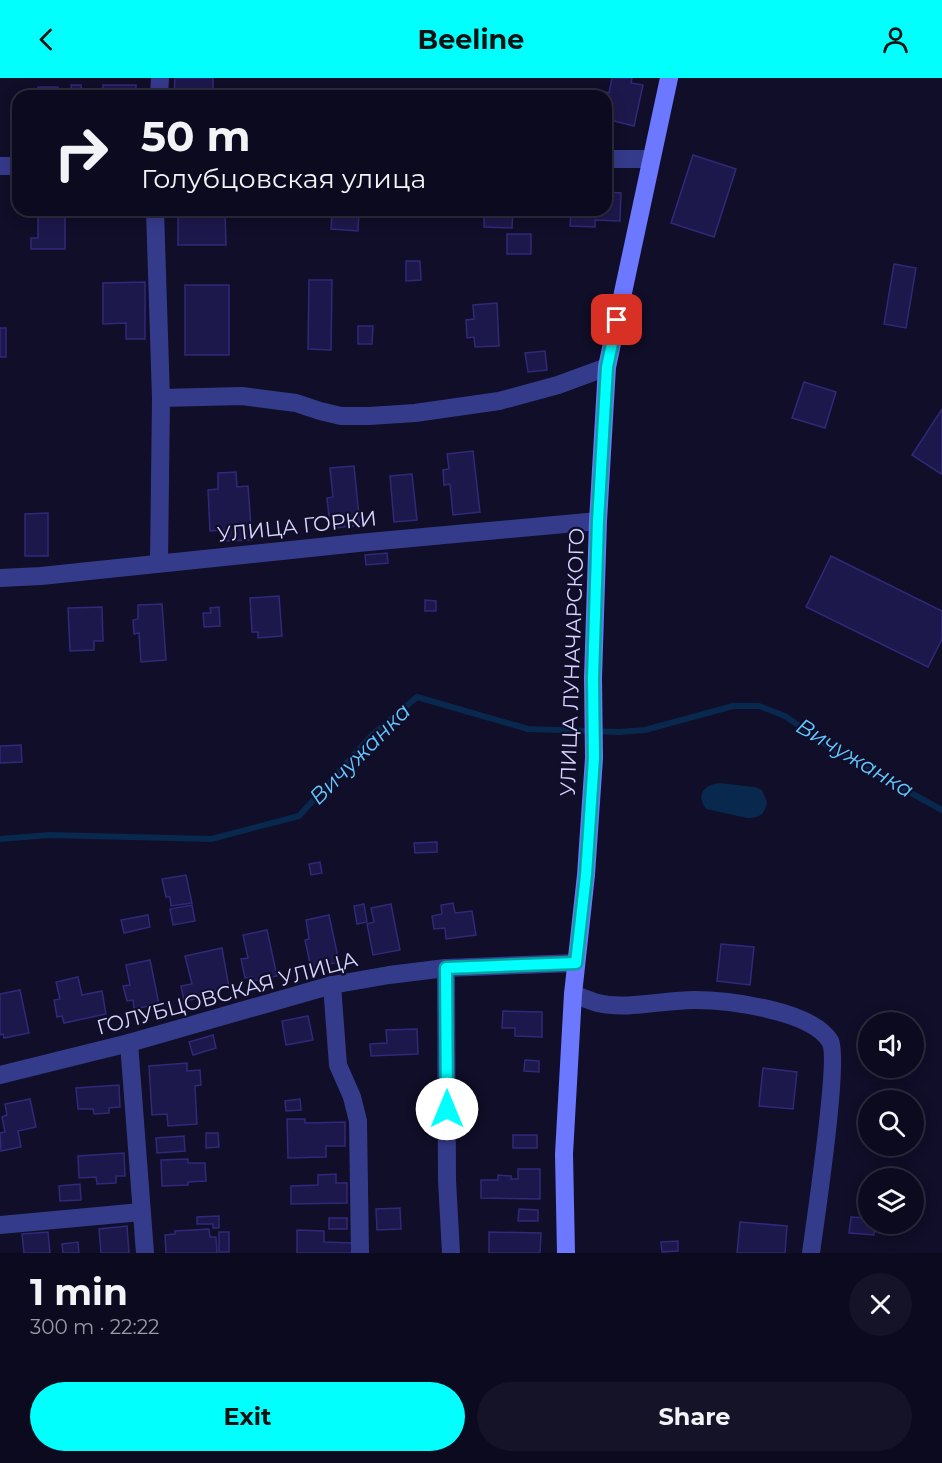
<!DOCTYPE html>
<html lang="en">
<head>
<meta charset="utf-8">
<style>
  :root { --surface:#0c0a1e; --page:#151327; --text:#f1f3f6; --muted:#9a9aa4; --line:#2c2b3c; --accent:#01fffe }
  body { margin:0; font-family:Montserrat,sans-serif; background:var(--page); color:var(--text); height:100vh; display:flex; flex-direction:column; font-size:22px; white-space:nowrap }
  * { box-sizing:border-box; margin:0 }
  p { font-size:20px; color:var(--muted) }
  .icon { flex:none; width:33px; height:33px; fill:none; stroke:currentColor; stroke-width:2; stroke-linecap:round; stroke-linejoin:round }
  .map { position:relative; height:1175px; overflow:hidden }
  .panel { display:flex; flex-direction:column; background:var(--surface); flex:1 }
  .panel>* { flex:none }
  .banner { position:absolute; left:12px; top:12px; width:600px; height:126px; border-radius:18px; box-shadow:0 3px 15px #0003,0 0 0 2px var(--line); background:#0c0a1e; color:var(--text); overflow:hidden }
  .fabs { position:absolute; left:858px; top:934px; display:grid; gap:12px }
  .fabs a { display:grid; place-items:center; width:66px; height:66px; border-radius:50%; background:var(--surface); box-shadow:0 3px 15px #0003,0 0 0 2px var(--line); font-size:30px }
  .pin { position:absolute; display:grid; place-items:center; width:51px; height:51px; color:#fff; margin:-26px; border-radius:12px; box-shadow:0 3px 9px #0006 }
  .me { position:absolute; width:66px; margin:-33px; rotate:0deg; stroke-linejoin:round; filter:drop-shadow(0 0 4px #0008) }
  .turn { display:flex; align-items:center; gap:21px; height:126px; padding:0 30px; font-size:27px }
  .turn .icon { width:78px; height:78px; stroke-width:2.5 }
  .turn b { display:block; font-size:42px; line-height:51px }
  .round { display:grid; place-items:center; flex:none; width:63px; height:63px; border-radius:32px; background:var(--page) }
  .headline { display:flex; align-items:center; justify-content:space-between; height:102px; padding:0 30px }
  h1 { font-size:36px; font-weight:700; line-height:45px }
  .cta { display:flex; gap:12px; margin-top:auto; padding:12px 30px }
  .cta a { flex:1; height:69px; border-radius:36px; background:var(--accent); color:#111; font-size:24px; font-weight:700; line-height:69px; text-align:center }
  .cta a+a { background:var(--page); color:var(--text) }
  header { display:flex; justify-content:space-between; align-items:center; height:78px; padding:0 30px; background:var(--accent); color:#111; font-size:27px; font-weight:700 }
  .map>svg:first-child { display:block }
</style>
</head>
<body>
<header><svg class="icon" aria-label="back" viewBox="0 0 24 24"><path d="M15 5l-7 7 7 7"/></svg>Beeline<svg class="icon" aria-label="person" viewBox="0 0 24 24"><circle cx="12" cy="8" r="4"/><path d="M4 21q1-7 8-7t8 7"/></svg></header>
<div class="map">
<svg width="942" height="1175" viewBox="0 0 942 1175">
  <rect width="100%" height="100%" fill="#100e28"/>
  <path fill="#08284d" d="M719 705 755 709 762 712 767 724C765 736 760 740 747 740L706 731C696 717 703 707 719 705Z"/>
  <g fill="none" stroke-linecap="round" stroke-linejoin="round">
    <path stroke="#08284d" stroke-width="6" d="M0 761 49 757 211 761 299 738 371 658 417 619 528 651 619 654 645 652 733 628H759L785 638 840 676 942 732"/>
  </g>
  <g fill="#1d184b" stroke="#302979" stroke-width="1.5">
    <path d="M175 0H213V16L251 18H174Z"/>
    <path d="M612 0H632L631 5 643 7 634 48 606 41 608 29 606 18H592L593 11 609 15Z"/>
    <path d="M71 7H81L82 18H72Z"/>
    <rect x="103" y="7" width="33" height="11"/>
    <path d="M38 9H58L59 18H38Z"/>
    <rect x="342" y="16" width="58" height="2"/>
    <path d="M693 77 736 91 714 159 671 145Z"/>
    <path d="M606 114 621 115 620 143 595 142V149L570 148 571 132H606Z"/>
    <path d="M38 132H65V171H31V160H38Z"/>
    <path d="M178 132H225L226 167H178Z"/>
    <path d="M332 132H359L358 153 331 151Z"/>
    <rect x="406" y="132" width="24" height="5"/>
    <path d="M484 132H513L512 150 484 149Z"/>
    <rect x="507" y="156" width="24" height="20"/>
    <path d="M406 183H420L421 202 406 203Z"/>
    <path d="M894 186 916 190 906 250 884 246Z"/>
    <path d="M309 202H332L331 272 308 271Z"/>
    <path d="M145 204V261H126V245L103 246V205Z"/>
    <rect x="185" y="207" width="44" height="70"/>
    <path d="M497 225 499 268 475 269 474 259 467 260 466 242 474 241 473 227Z"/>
    <path d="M358 248H373L372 266H358Z"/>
    <rect x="0" y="250" width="6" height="29"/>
    <path d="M545 273 547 292 528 294 525 275Z"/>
    <path d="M804 304 836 314 825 350 792 340Z"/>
    <path d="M942 331V394L941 396 912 377Z"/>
    <path d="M473 373 480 434 453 437 450 406 444 407 443 392 449 391 447 376Z"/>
    <path d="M354 388 360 447 336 450 335 437 329 438 327 420 333 419 330 390Z"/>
    <path d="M236 394 237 409 248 408 252 462 225 463V452L210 453 208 412 218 411V395Z"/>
    <path d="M412 396 417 442 394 444 390 398Z"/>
    <path d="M48 435V478H25V436Z"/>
    <path d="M387 475 388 485 366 487 365 477Z"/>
    <path d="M831 478 942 533V561L928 589 806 529Z"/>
    <path d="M279 518 282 558 258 560V554H252L250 520Z"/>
    <path d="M425 522 436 523V533H425Z"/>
    <path d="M162 526 166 582 141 584 139 555 134 556 133 542 138 541V527Z"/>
    <path d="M102 529 103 563H94V572L70 573 68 530Z"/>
    <path d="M219 529 220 548 204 549 203 535H211L210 530Z"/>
    <path d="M21 667 22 684 0 685V668Z"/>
    <path d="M437 764V774L415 775 414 765Z"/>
    <path d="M320 784 322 795 311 797 309 786Z"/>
    <path d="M186 797 192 825 171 828 170 819H166L162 801Z"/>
    <path d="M453 825 455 835 472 833 476 857 446 861 445 850 434 851 432 838 442 836 441 827Z"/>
    <path d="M364 826 367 844 357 846 354 828Z"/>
    <path d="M391 826 400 872 373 877 367 846 374 844 371 830Z"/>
    <path d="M192 827 195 843 173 847 170 831Z"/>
    <path d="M148 837 150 849 124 855 121 842Z"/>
    <path d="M329 837 339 884 311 890 305 862 309 861 306 842Z"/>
    <path d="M267 852 277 898 253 903 252 899 245 900 241 881 248 880 243 857Z"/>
    <path d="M721 866 754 869 750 907 717 903Z"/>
    <path d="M222 870 229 910 200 916 201 920 184 923 181 908 192 906 185 878Z"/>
    <path d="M150 882 159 926 134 931 133 922 127 923 123 908 130 907 126 887Z"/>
    <path d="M78 899 82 917 102 913 106 936 64 945 62 938 57 939 54 922 60 921 56 904Z"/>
    <path d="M20 912 29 955 4 960 3 956 0 957V916Z"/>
    <path d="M503 933 542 934V959L515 958V950H502Z"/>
    <path d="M308 938 313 962 286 967 282 943Z"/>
    <path d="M417 951 418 976 371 978 370 966 387 965 386 952Z"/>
    <path d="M213 957 216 970 193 977 189 964Z"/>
    <path d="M525 982 539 983V994L524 993Z"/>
    <path d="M187 985V993L200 992 201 1007 195 1008 197 1046 168 1048 167 1036 152 1037 149 988Z"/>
    <path d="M763 990 797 994 793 1031 759 1028Z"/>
    <path d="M119 1007 120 1029 109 1030V1035L94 1036 93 1031H78L76 1010Z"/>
    <path d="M30 1021 36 1049 18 1053 21 1069 1 1073 0 1055 5 1054 2 1039 7 1037 5 1026Z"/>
    <path d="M300 1021 301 1032 286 1033 285 1023Z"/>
    <path d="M287 1041H305V1045L345 1044V1068H326V1079L288 1080Z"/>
    <path d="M206 1055H218L219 1069 206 1070Z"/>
    <rect x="513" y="1057" width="24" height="13"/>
    <path d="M184 1058 185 1073 157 1075 156 1060Z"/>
    <path d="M124 1075 125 1098H116V1105L97 1106 96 1099 79 1100 78 1078Z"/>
    <path d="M188 1081V1085H205L206 1103 188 1104V1107L162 1108 161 1082Z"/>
    <path d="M518 1091H540V1121L481 1120V1102H498V1097L511 1098V1101H518Z"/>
    <path d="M336 1096V1105H347V1125L291 1126V1108L318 1107V1097Z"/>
    <path d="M80 1106 81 1122 60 1123 59 1108Z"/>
    <path d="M400 1130 401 1151 377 1152 376 1131Z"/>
    <path d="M519 1131 538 1132V1143H518Z"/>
    <path d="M219 1138V1150H213V1146H197V1139Z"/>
    <path d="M851 1139 868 1140V1146H875L874 1157 849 1155Z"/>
    <rect x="329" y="1140" width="18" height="11"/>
    <path d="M740 1144 787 1148 785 1175H737Z"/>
    <path d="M127 1148 129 1175H101L99 1151Z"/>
    <path d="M209 1151 210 1159H216L217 1175H166L165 1157 175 1156V1153Z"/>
    <path d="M297 1152 324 1153V1164L352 1165V1175H297Z"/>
    <path d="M48 1154 50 1175H24L22 1156Z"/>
    <rect x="219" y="1154" width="10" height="20"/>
    <path d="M489 1154 541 1155 540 1175H489Z"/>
    <path d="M678 1163V1173L662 1174 661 1164Z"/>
    <path d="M78 1164 79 1175H63L62 1166Z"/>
  </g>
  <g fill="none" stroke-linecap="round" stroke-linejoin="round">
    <g stroke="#353b8b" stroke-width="18">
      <path d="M159 18 160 0"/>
      <path d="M606 81H651"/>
      <path d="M0 88H18"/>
      <path d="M155 132 161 320 159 485"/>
      <path d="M161 320 242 318 296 325 320 333 341 338H369L415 335 499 323 558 307 607 289"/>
      <path d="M0 500 41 498 358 465 598 443"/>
      <path d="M446 890 447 1102 451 1175"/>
      <path d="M332 907 338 987 352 1019 358 1043 360 1175"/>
      <path d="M573 916C581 919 590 923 598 925 627 932 664 922 694 922 727 922 811 932 830 963 840 979 815 1145 811 1175"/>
      <path d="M129 965 145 1175"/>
      <path d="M0 997 129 965 332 907 389 897 446 890 576 885"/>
      <path d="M0 1147 141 1134"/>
    </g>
    <path stroke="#6c78ff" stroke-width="18" d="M566 1175 564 1076 573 916 586 797 594 680 593 600 598 443 607 289 669 0"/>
  </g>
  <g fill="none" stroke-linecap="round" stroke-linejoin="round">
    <defs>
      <path id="route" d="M447 1031 446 890 576 885 586 797 594 680 593 600 598 443 607 289 617 242"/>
    </defs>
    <use href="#route" stroke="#01a6a5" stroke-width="15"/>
    <use href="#route" stroke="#01fffe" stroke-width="10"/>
  </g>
  <g text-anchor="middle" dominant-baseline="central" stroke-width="4.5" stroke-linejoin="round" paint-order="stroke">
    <g font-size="21" fill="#d6d5ff" stroke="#100e28">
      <text transform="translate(297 448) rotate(-6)">УЛИЦА ГОРКИ</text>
      <text transform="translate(572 584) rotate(-88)">УЛИЦА ЛУНАЧАРСКОГО</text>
      <text transform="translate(227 915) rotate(-15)">ГОЛУБЦОВСКАЯ УЛИЦА</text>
    </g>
    <g font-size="22" font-style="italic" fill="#63c7ff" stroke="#100e28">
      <text transform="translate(360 676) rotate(-45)">Вичужанка</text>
      <text transform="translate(855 680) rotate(31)">Вичужанка</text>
    </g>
  </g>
</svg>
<div class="fabs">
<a><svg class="icon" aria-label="sound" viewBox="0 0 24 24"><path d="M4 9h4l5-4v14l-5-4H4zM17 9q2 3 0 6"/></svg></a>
<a><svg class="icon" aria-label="search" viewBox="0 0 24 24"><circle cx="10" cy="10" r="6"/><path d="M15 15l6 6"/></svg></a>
<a><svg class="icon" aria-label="layers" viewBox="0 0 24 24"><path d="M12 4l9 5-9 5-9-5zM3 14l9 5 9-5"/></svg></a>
</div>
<div class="pin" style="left:617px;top:242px;background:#d93025"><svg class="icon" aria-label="arrive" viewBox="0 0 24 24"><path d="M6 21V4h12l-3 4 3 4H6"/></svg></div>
<svg class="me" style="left:447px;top:1031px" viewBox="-20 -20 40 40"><circle r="19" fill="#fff"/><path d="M0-13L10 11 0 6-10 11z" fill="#01fffe"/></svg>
<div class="banner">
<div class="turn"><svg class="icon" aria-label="right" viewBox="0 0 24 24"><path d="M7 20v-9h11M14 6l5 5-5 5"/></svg><div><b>50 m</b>Голубцовская улица</div></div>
</div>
</div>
<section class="panel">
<div class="headline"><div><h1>1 min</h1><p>300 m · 22:22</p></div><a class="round"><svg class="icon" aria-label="close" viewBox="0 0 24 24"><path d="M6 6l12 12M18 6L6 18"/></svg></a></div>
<div class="cta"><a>Exit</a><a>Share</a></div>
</section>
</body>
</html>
